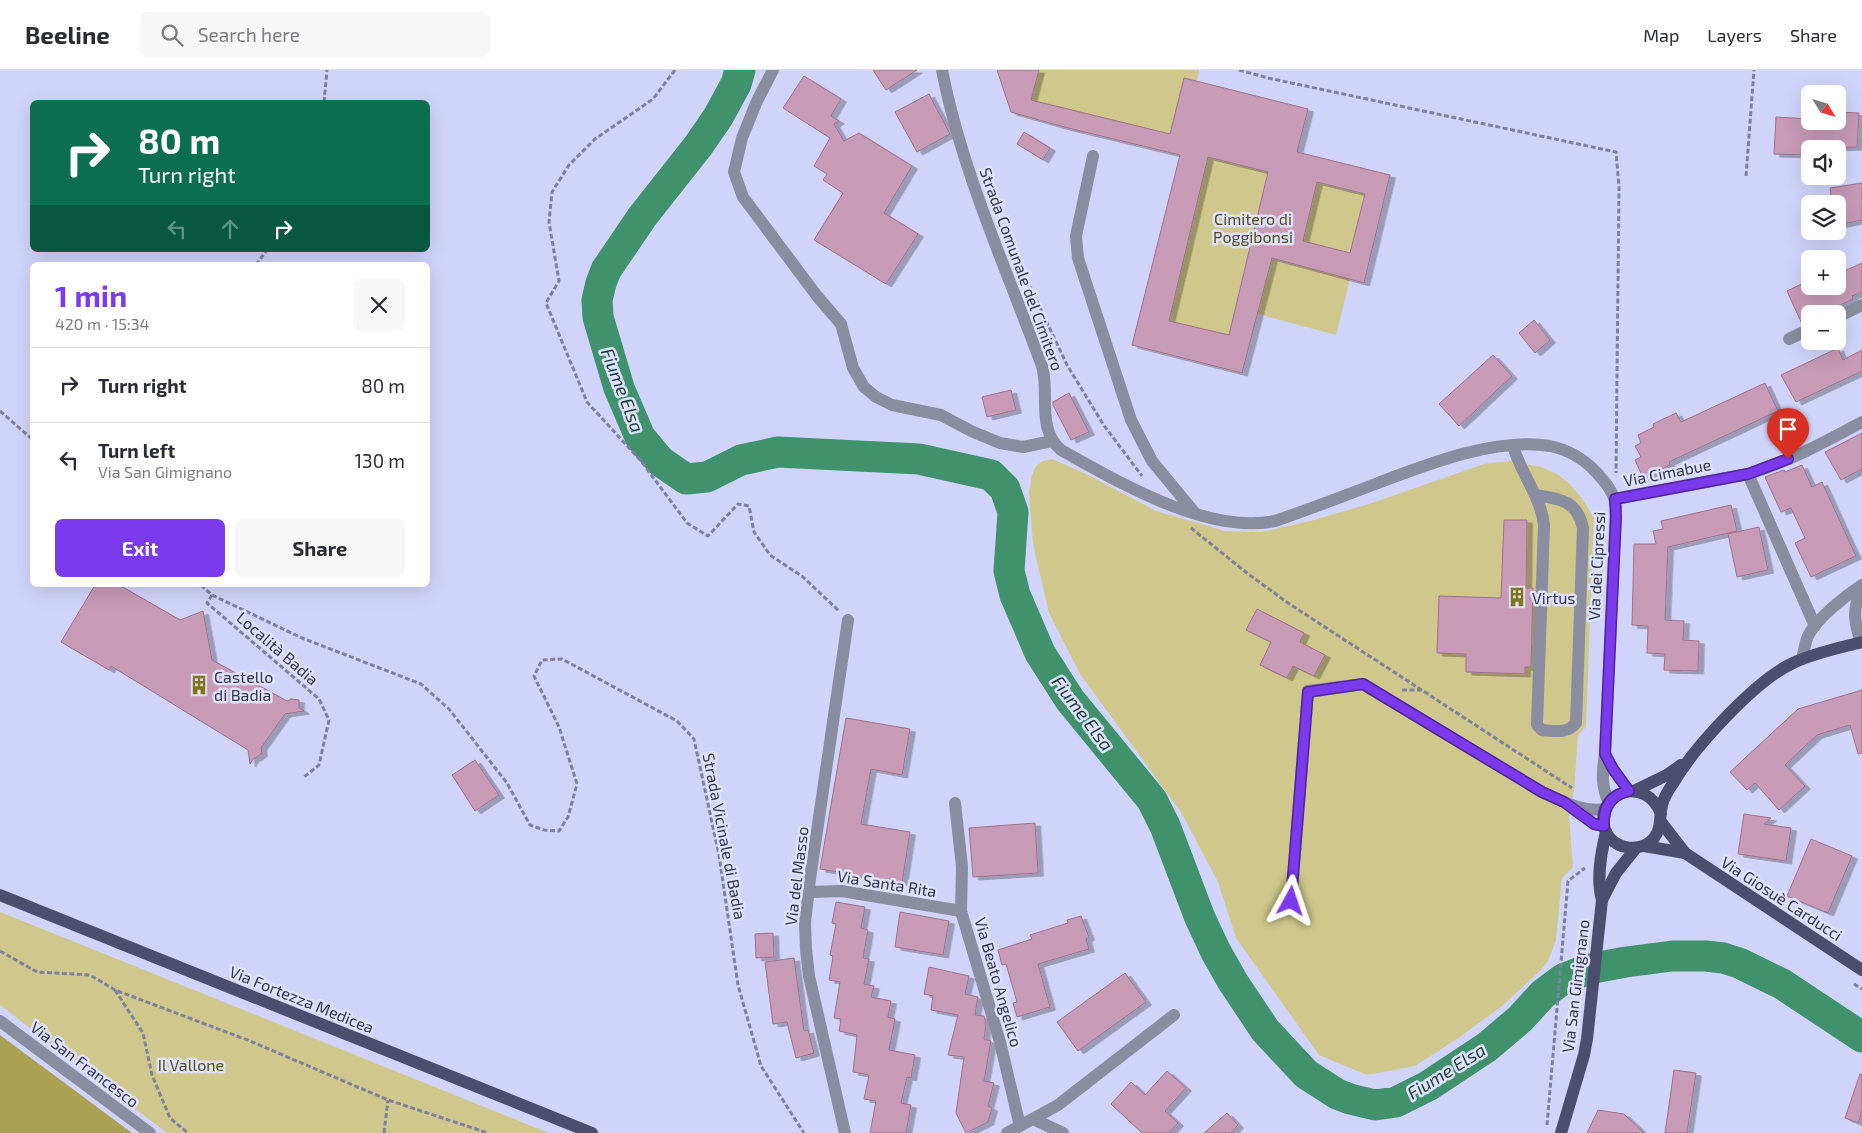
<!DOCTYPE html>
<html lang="en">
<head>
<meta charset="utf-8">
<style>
  :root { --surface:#fff; --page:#f7f7f7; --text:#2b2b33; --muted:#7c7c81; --line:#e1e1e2; --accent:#7c3aed }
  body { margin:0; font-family:"Exo 2",sans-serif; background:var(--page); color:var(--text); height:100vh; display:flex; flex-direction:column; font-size:19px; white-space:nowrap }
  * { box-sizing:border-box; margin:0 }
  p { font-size:16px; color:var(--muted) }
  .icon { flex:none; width:28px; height:28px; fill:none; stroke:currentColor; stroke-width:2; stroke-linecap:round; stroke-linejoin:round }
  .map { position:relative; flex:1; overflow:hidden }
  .side { position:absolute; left:30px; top:192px; width:400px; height:325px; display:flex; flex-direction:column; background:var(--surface); border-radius:8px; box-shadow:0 5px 20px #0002 }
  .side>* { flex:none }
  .top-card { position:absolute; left:30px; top:30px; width:400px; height:152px; border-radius:8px; box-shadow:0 5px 20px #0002; background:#0b6e4f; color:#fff; overflow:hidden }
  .needle { width:32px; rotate:127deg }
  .tools { position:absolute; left:1801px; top:15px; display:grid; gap:10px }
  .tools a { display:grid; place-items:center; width:45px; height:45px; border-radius:8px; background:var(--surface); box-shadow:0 5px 20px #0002; font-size:25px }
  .pin { position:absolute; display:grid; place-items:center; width:42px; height:42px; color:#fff; margin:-51px -21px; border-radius:50% 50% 50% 0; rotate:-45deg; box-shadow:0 0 5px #0007 }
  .pin .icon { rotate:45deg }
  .me { position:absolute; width:55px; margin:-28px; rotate:5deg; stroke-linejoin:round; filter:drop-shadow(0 0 4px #0008) }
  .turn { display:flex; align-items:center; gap:18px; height:105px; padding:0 25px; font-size:22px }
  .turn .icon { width:65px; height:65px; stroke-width:2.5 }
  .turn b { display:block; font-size:35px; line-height:42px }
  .lanes { display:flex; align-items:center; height:48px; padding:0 25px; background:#0003; justify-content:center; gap:25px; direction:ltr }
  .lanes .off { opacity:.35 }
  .round { display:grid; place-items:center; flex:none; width:52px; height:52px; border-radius:8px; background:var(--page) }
  .head { display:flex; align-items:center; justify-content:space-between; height:85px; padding:0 25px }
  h1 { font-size:30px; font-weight:700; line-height:38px; color:var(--accent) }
  .button { display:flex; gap:10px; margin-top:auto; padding:10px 25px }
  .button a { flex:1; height:58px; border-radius:8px; background:var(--accent); color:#fff; font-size:20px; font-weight:700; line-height:58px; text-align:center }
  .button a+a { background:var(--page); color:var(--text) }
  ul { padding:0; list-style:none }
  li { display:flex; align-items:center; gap:15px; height:75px; padding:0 25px; border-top:1px solid var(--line) }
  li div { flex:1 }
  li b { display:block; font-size:19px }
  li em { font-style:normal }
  header { display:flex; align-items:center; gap:30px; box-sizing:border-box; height:70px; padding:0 25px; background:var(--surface); border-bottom:1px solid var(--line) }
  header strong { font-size:24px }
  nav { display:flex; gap:28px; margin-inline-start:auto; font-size:18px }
  .search { width:350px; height:45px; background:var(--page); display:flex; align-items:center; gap:12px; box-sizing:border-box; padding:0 18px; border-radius:8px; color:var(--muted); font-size:19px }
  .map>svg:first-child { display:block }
</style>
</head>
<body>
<header>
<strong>Beeline</strong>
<div class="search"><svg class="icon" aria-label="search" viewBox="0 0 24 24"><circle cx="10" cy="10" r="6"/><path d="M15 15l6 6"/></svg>Search here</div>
<nav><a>Map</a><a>Layers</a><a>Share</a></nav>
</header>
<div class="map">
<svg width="1862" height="1063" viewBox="0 0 1862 1063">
  <defs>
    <filter id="shadow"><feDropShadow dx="5.5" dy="3" stdDeviation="0" flood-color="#0004"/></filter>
  </defs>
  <rect width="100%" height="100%" fill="#d1d4fa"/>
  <g fill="#cfc78b">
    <path d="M997 0H1199L1197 11 1308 39 1297 82 1390 105 1364 213 1350 209 1336 265 1258 244 1242 303 1132 275 1180 85 1012 43Z"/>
    <path d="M1052 389 1086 404 1156 441 1225 461 1262 462 1314 450 1372 433 1484 394 1510 391 1541 397 1557 404 1570 414 1583 430 1594 448 1586 657 1578 665 1574 720 1569 747 1573 797 1562 808 1556 870 1548 891 1540 901 1502 936 1460 967 1415 996 1367 1005 1319 985 1236 868 1218 812 1181 742 1080 604 1049 543 1033 474 1029 422 1032 405 1036 396 1043 391Z"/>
    <path d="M0 842 549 1063H167L0 935Z"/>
  </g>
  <path fill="#aca153" d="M0 965 132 1063H0Z"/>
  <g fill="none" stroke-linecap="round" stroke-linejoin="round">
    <path stroke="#40926c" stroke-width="31" d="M740 0 736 14 718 47 698 76 642 147 606 200 601 213 597 230 598 247 619 318 640 367 660 391 686 409 707 407 741 390 778 382 919 389 991 405 1005 419 1013 442 1009 501 1015 525 1040 583 1070 630 1152 730 1165 756 1200 848 1216 882 1233 912 1265 960 1306 1004 1337 1024 1350 1029 1375 1035 1396 1032 1428 1016 1487 977 1520 949 1543 924 1563 909 1586 900 1599 897 1626 892 1672 886H1706L1723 888 1739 893 1782 914 1862 967"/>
  </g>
  <g fill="#c79ab6" stroke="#9c718c" fill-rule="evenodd" filter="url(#shadow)">
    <path d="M873 0H917L886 20Z"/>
    <path d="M997 0H1039L1031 30 1170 64 1184 8 1308 39 1297 82 1390 105 1364 213 1272 188 1242 303 1132 275 1180 85 1064 57 1011 42ZM1208 87 1268 102 1229 265 1169 251ZM1317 112 1365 124 1350 183 1303 171Z"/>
    <path d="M804 6 841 29 831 46 839 51 834 54 844 71 859 63 912 96 884 143 918 164 886 214 814 170 843 123 823 110 827 104 814 96 830 68 783 38Z"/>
    <path d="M929 24 950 64 917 82 895 42Z"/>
    <path d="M1838 42 1859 43 1857 77 1810 79V85L1774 84 1776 47 1810 49V51H1838Z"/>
    <path d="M1024 62 1050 78 1043 90 1017 74Z"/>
    <path d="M1862 113V150L1838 155V134H1832L1830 118Z"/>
    <path d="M1862 193V222L1852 226 1853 229 1822 244H1810V251L1802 254 1787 221 1810 210V216H1838V204Z"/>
    <path d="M1534 250 1550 270 1535 283 1519 263Z"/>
    <path d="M1838 278 1843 290 1862 280V301L1796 332 1781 305Z"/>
    <path d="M1493 285 1512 306 1459 356 1439 334Z"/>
    <path d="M1765 313 1778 341 1669 392 1670 395 1643 408 1635 390 1641 387 1635 376 1641 373 1638 365 1654 357 1653 354 1676 343 1681 352Z"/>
    <path d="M1011 320 1016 340 987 347 982 327Z"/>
    <path d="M1069 323 1089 362 1071 370 1053 335V332Z"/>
    <path d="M1862 363V399L1841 410 1825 382Z"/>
    <path d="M1802 395 1812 417 1822 412 1856 486 1811 507 1795 473 1805 468 1791 438 1781 442 1765 407 1784 400 1785 402Z"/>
    <path d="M1731 435 1737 461 1668 477 1665 550 1684 551 1683 570 1699 571 1698 601 1664 600 1665 584 1647 583 1648 556 1632 555 1634 474H1656L1653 461 1663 459 1661 451Z"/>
    <path d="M1504 450H1527L1526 518H1533L1531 597H1525V604L1466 602V584L1437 583 1439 526 1501 528Z"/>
    <path d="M1759 457 1768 500 1737 507 1728 464Z"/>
    <path d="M95 515H119L180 550 203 541 212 590 287 631 291 629 299 630V638L304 641 285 644 261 678 262 683 256 688H254L250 694 248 680 111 596 109 600 61 572Z"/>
    <path d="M1257 539 1304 563 1300 572 1325 585 1314 606 1293 596 1287 608 1260 595 1271 572 1246 560Z"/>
    <path d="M1862 620V683L1858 684 1850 655 1817 665 1785 695 1805 716 1779 740 1755 713 1747 720 1730 702 1798 639Z"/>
    <path d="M846 648 910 659 902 705 871 699 861 754 910 762 902 813 820 799Z"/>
    <path d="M475 690 499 725 475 741 452 705Z"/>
    <path d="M1744 744 1771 748 1764 754 1791 758 1786 791 1738 784Z"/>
    <path d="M1035 753 1038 803 973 807 969 758Z"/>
    <path d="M1811 769 1852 786 1828 843 1787 826Z"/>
    <path d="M836 832 865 837 861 858 868 860 863 888 869 889 864 914 874 916 871 927 891 931 888 947 895 949 889 980 915 985 911 1008 907 1007 901 1033 911 1035 906 1063H870L876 1031 864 1029 869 1005 853 1002 857 965 839 961 841 949 834 948 840 912 829 910 833 886 830 885 836 854 832 853Z"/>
    <path d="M900 842 949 851 943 885 895 877Z"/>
    <path d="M1081 846 1089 867 1086 869 1089 879 1038 894 1050 937 1017 947 1013 933 1017 932 1006 894 1002 895 998 880 1032 869 1030 865 1068 853 1067 850Z"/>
    <path d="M773 863 774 887 756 888 755 864Z"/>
    <path d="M794 888 804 961 808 960 814 983 796 988 787 952 773 954 765 892Z"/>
    <path d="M929 897 969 906 965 924 978 927 975 945 984 946 986 954 984 969 991 971 984 1011 994 1013 988 1036 992 1038 988 1052 966 1063 956 1043 964 987 948 985 958 945 931 940 933 926 924 924Z"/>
    <path d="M1125 903 1146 932 1078 981 1057 952Z"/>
    <path d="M1674 1000 1696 1003 1687 1063H1665Z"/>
    <path d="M1167 1001 1186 1018 1165 1041 1178 1053 1169 1063H1142L1111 1034 1131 1012 1145 1025Z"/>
    <path d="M1860 1004H1862V1041L1858 1053 1845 1048Z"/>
    <path d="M1598 1040 1624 1044 1644 1063H1587Z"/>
    <path d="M1227 1043 1238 1055 1231 1063H1204Z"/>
  </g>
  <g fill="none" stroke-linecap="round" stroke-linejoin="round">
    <g stroke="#7f819c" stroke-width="3" stroke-dasharray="5 2.5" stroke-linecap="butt">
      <path d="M675 0 653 29 595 69 569 95 552 122 549 152 559 211 546 233 587 332 641 391 687 453 708 466 738 434 749 436 754 462 770 485 803 507 839 541"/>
      <path d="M1239 0 1268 8 1616 82 1619 117 1616 403"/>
      <path d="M324 32 327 0"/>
      <path d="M1746 106 1754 0"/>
      <path d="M256 195 267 180"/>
      <path d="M1027 210 1067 295 1103 354 1142 406"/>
      <path d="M0 341 32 369"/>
      <path d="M1191 458 1247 503 1288 533 1572 718"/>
      <path d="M201 515 212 525 302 568 421 614 449 639 507 713 530 755 544 760 559 761 568 747 577 714 559 657 534 606 542 590 562 589 677 651 694 669 719 785 738 915 761 996 804 1063"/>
      <path d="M212 525 207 533 319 629 329 650 319 695 304 707"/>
      <path d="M1402 620H1423"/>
      <path d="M0 881 37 902 90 905 115 920 250 971 388 1030 488 1063"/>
      <path d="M1854 914 1862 919"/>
      <path d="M115 920 143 963 152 1005 170 1048 188 1063"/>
      <path d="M1547 1055 1568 811 1585 798"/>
      <path d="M384 1063 388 1030"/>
    </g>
    <g stroke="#8a8ca0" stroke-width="12">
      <path d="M773 0 757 31 742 68 734 102 743 127 817 226 841 254 853 298 864 317 876 327 892 335 941 345 971 361 1000 373 1023 377 1052 371"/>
      <path d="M942 0C962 102 1006 198 1042 296 1050 323 1036 359 1061 380 1119 412 1207 465 1275 451 1310 439 1344 426 1378 413 1428 394 1496 367 1550 376 1569 380 1583 388 1596 402 1605 412 1615 423 1616 437L1605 684C1602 702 1601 716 1609 733"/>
      <path d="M1093 86 1076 166 1078 188 1131 350 1152 391 1194 442"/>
      <path d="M1838 247 1862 235"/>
      <path d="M1789 269 1810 259"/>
      <path d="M1513 376C1521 404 1541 427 1544 455L1537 655 1542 660C1554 661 1568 664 1576 653L1583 458C1577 430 1560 429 1535 425"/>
      <path d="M1748 404 1815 556"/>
      <path d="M1615 429 1748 404C1788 392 1825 372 1862 352"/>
      <path d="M1861 572C1855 555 1851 538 1862 522"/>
      <path d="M1802 589C1804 581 1805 573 1808 566 1817 548 1845 526 1862 515"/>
      <path d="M1605 684 1613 699 1629 721"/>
      <path d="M955 733 962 797 961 841 1000 972 1020 1056"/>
      <path d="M1572 738 1594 754 1604 756"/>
      <path d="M808 822 842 821 961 841"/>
      <path d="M1291 831 1308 621 1363 614 1542 722C1562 731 1583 743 1605 739"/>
      <path d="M0 951 150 1063"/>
      <path d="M1033 1049 1063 1063"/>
      <path d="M845 1063 809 906 806 879 805 853 810 809 848 550"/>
      <path d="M1007 1063 1058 1035 1174 945"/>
    </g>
    <g stroke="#4c4e70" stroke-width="12">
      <path d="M1634 721 1667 705 1681 695"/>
      <path d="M1661 744C1646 705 1597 721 1604 756 1609 779 1640 785 1654 768 1662 758 1659 747 1662 735 1664 727 1669 719 1674 712 1695 676 1756 610 1793 593 1814 583 1839 578 1862 572"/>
      <path d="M1661 752 1685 783 1862 900"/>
      <path d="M1644 776 1685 783"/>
      <path d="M0 825 592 1063"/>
      <path d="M1602 830 1616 803 1636 778"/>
      <path d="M1561 1063 1584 985 1587 969 1602 830C1596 809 1601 783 1606 762"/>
    </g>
  </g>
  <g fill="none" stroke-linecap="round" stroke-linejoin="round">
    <defs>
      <path id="route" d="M1291 831 1308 622 1363 614 1542 722 1564 732 1594 754 1604 756C1603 737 1611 725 1629 721L1613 699 1605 684 1616 447 1615 429 1748 404 1788 389"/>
    </defs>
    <use href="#route" stroke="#51269a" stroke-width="12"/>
    <use href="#route" stroke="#7c3aed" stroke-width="9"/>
  </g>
  <defs>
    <symbol id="building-bare" viewBox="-9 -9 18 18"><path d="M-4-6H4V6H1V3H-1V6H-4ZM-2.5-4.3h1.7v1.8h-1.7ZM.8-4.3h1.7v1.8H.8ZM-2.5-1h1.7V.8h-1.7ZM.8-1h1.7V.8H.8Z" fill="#817517" stroke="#dfe2ff" stroke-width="2.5" paint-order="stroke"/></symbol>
  </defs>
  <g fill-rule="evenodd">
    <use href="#building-bare" x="1503" y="513" width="28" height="28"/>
    <use href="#building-bare" x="185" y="601" width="28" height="28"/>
  </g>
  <g text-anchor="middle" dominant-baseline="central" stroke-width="5" stroke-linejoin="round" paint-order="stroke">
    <g font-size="16" fill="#554d11" stroke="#dfe2ff">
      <text x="1253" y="148">Cimitero di<tspan x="1253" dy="18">Poggibonsi</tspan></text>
      <text x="191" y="994">Il Vallone</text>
    </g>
    <g font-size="16" fill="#343648" stroke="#dfe2ff">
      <text transform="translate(1022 199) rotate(70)">Strada Comunale del Cimitero</text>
      <text transform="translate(1667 402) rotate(-11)">Via Cimabue</text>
      <text transform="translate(1596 496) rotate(-87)">Via dei Cipressi</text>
      <text transform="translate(278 578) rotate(41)">Località Badia</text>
      <text transform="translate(725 766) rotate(79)">Strada Vicinale di Badia</text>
      <text transform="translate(796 806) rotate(-83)">Via del Masso</text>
      <text transform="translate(887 813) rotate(9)">Via Santa Rita</text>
      <text transform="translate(1782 828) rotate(33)">Via Giosuè Carducci</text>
      <text transform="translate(999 912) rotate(74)">Via Beato Angelico</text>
      <text transform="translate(1575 916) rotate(-83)">Via San Gimignano</text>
      <text transform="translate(302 929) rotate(22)">Via Fortezza Medicea</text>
      <text transform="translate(85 994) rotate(37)">Via San Francesco</text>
    </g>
    <g font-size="16" fill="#343648" stroke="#dfe2ff" text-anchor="start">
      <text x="1532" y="527">Virtus</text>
      <text x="214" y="606">Castello<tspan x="214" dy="18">di Badia</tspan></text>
    </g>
    <g font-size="18" font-style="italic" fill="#173b2a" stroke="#dfe2ff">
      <text transform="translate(623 320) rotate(69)">Fiume Elsa</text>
      <text transform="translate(1083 643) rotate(53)">Fiume Elsa</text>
      <text transform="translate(1446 1001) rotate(-32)">Fiume Elsa</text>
    </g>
  </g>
</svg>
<div class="tools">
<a><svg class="needle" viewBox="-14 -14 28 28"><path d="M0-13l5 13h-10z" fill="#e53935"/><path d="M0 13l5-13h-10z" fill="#7c7c81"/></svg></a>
<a><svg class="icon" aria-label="sound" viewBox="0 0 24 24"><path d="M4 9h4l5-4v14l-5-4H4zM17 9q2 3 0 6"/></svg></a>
<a><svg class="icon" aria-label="layers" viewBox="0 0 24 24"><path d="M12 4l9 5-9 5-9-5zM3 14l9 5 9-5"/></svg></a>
<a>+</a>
<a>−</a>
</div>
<div class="pin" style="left:1788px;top:389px;background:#d93025"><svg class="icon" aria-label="arrive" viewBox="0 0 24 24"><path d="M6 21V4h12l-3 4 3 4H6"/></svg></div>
<svg class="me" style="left:1291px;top:831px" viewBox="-20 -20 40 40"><path d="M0-17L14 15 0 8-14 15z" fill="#7c3aed" stroke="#fff" stroke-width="4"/></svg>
<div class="top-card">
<div class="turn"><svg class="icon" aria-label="right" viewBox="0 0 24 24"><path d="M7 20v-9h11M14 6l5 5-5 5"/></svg><div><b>80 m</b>Turn right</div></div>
<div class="lanes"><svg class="icon off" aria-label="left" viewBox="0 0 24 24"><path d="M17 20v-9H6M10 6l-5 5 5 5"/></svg><svg class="icon off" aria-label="ahead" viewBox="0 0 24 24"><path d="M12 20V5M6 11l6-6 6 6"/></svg><svg class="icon" aria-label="right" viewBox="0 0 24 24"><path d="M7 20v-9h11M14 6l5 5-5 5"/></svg></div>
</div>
<section class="side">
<div class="head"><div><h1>1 min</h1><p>420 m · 15:34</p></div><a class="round"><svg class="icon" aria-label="close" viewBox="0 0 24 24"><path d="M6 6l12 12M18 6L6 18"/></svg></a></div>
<ul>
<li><svg class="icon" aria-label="right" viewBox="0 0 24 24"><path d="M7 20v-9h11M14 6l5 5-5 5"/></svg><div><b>Turn right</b></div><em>80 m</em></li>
<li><svg class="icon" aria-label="left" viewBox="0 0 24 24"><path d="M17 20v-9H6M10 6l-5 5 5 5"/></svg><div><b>Turn left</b><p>Via San Gimignano</p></div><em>130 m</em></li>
</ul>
<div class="button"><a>Exit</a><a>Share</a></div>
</section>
</div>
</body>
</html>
